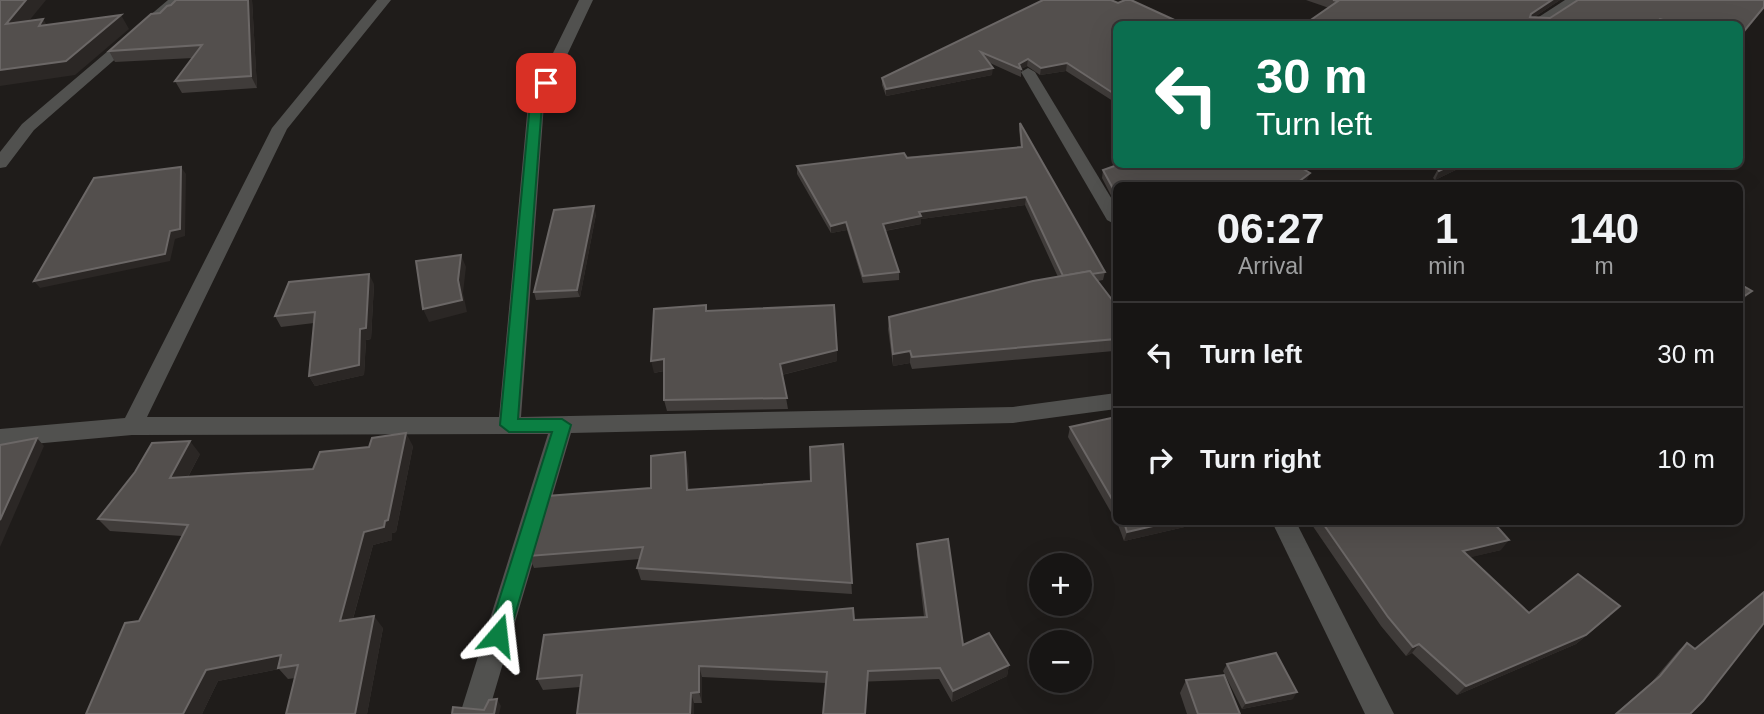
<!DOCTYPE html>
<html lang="en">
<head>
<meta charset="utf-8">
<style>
  :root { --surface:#171514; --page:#242222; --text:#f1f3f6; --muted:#9e9fa0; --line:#363434 }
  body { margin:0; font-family:Helvetica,sans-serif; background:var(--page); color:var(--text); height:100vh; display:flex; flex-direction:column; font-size:26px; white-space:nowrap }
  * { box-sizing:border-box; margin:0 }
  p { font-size:23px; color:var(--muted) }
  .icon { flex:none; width:38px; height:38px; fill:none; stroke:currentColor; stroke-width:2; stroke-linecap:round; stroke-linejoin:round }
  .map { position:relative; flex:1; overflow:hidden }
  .side { position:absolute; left:1113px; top:182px; width:630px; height:343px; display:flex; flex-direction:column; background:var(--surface); border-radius:10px; box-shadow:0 7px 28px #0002,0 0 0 2px var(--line) }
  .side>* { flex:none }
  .guide { position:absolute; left:1113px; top:21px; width:630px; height:147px; border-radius:10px; box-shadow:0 7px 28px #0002,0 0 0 2px var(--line); background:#0b6e4f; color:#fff; overflow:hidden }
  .controls { position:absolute; left:1029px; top:553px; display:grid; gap:14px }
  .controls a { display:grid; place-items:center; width:63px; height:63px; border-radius:50%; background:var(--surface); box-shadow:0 7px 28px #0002,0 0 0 2px var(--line); font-size:35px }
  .pin { position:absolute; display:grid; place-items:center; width:60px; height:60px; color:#fff; margin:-30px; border-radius:14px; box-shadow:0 4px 10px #0006 }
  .me { position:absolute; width:77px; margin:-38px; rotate:17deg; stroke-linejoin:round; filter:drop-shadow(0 0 5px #0008) }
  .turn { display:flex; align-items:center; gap:24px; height:147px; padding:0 28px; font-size:32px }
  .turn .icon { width:91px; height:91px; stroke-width:2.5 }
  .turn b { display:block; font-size:49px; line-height:60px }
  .eta { display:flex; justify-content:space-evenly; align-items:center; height:119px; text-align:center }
  .eta b { font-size:42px; font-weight:800; line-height:49px }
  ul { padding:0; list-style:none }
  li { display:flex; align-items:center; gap:21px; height:105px; padding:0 28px; border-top:2px solid var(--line) }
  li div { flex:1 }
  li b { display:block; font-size:26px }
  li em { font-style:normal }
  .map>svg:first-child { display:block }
</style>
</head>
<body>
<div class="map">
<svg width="1764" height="714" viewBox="0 0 1764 714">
  <rect width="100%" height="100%" fill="#1f1c1a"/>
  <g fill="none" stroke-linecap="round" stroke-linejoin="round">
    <g fill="#51514f" fill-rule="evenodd">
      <path d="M168 0H183L34 130 6 167 0 168V152L22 124Z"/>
      <path d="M377 0H391L287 129 147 417H499L528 104 579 0H593L544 104 521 417 1013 407 1116 393V409L1013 423 571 433 488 714H460L548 434 132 435 0 447V429L125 418 272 128Z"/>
      <path d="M1565 0H1581L1544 24H1528Z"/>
      <path d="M1028 68 1035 72 1116 206V225L1107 220 1021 72Z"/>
      <path d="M1272 522H1296L1394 714H1365Z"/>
    </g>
  </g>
  <g fill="#403c3a">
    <path d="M176 0H252L257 88 182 93 175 81 193 58 115 62 109 51 171 5Z"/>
    <path d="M1306 0H1560L1533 18H1550L1764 8 1740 38V24H1305L1329 8Z"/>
    <path d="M1118 3 1116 24V103L1066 71 1040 75 1027 66 1021 69V77L990 63 992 75 886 96 882 85V78Z"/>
    <path d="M1020 123 1105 272 1103 280 1098 281 1116 305V362L1113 357 1114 351 912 369 910 363 893 366 888 329 889 317 1058 277 1025 205 921 219V224L885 231 899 272V280L863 283 847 230 831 233 797 174V166L1021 147 1019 130Z"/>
    <path d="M1468 164 1435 180 1433 178 1438 169Z"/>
    <path d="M1103 170 1307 180 1300 186H1116V205L1102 178Z"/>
    <path d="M596 214 580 297 536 300 534 292Z"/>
    <path d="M374 284 371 339 366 340 364 375 315 386 309 376 314 323 281 327 275 316Z"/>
    <path d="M706 305 707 311 837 350V361L782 375 788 409 667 411 664 400V371L654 373Z"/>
    <path d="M1116 417V521L1068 437 1070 427Z"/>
    <path d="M843 444 852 594 641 580 637 568 640 559 534 568 529 556 651 488 688 464 689 490 811 481Z"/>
    <path d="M413 446 396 532 392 533V540L373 545 353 619 383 628 367 714H286L295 678 288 679 279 669 218 681 202 714H86L139 621 182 536 110 531 98 519 200 454 188 477 313 469Z"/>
    <path d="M1117 522H1206L1124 541Z"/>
    <path d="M1310 522H1493L1501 550 1470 557 1529 613 1610 616 1576 644 1457 695 1412 653 1406 656 1381 626Z"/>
    <path d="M917 544 963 645 1009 665 1007 676 952 702 939 679 826 683 702 677V703H694L580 687 543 690 537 679 854 620 924 617 917 555Z"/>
    <path d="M1687 643 1690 714H1615L1651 683 1679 650Z"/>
    <path d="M1227 664 1293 699 1242 709 1223 671Z"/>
    <path d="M1186 680 1240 714H1187L1180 693Z"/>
  </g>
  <g fill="#2b2725">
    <path d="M26 0H46L15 38 6 24Z"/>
    <path d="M248 0H252L257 88 251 76Z"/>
    <path d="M1552 0H1560L1527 22 1531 14Z"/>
    <path d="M1764 7V8L1740 38V36Z"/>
    <path d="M121 15 129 29 75 75 0 86V70Z"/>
    <path d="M43 19 52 33 39 26Z"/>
    <path d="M1028 59 1027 66 1021 69 1019 64Z"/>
    <path d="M1067 63 1066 71 1040 75 1041 68Z"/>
    <path d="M993 68 992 75 886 96V89Z"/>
    <path d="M1453 164H1468L1435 180 1439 171Z"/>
    <path d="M181 167 186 174 185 236 175 239 170 261 40 288 34 281Z"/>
    <path d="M1310 173 1307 180 1300 186H1293Z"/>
    <path d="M1026 197 1025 205 921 219V224L883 231V224L919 212Z"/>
    <path d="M594 206 596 214 580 297 577 290Z"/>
    <path d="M846 222 847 230 831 233V226Z"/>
    <path d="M461 255 466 267 463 293 467 312 429 322 423 309Z"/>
    <path d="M369 274 374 284 371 339 366 340 364 375 315 386 309 376 360 329Z"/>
    <path d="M1752 291 1740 303V299Z"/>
    <path d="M837 350V361L781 375 780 364Z"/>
    <path d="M910 351V363L893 366V354Z"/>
    <path d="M664 359 667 370 654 373 651 361Z"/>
    <path d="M406 433 413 446 396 532 392 533V540L373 545 349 633 340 621 364 532 385 521Z"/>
    <path d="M37 438 44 446 0 547V520Z"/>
    <path d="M190 441 200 454 181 490 170 478Z"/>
    <path d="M685 452 688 464 690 502 687 490Z"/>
    <path d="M1170 522H1206L1124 541 1127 532Z"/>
    <path d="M1509 540 1501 550 1456 561 1463 551Z"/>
    <path d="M1620 606 1576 644 1457 695 1466 686Z"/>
    <path d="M374 616 383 628 367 714H355Z"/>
    <path d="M1419 644 1412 653 1406 656 1413 647Z"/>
    <path d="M281 655 278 668 279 669 218 681 202 714H183L206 670Z"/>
    <path d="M1009 665 1007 676 952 702 953 691Z"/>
    <path d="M699 666 702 677V703L699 692Z"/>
    <path d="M1297 692 1293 699 1242 709 1246 703Z"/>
    <path d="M691 693 694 703V714H690Z"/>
    <path d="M497 699 501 706 499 714H494Z"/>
  </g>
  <g fill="#534f4d" stroke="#6b6766" stroke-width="2">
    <path d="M0 0H26L6 24 43 19 39 26 121 15 66 61 0 70Z"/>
    <path d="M176 0H248L251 76 175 81 202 45 109 51 151 14 160 13 167 6 171 5Z"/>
    <path d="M1043 0H1111L1118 3 1125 0H1131L1181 23V24H1116V95L1067 63 1041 68 1028 59 1019 64 1021 69 981 52 993 68 886 89 882 78Z"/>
    <path d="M1333 0H1552L1531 14 1530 17 1550 18 1578 0H1764V7L1740 36V24H1676L1660 19 1654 24H1305L1338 1Z"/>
    <path d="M1020 123 1105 272 1092 274 1090 271 1063 276 1026 197 919 212 921 216 883 224 899 272 863 276 846 222 831 226 797 166 904 153 907 158 1022 147Z"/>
    <path d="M1120 164H1295L1310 173 1293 186H1116V194L1103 170Z"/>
    <path d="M1442 164H1453L1439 171 1438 169Z"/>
    <path d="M181 167 180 229 170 231 165 254 34 281 94 178Z"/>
    <path d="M594 206 577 290 534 292 554 210Z"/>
    <path d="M461 255 458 280 462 300 423 309 416 261Z"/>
    <path d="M1090 271 1116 305V339L912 357 910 351 893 354 889 317 1033 281Z"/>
    <path d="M369 274 366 328 360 329 359 365 309 376 315 312 275 316 289 282Z"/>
    <path d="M1740 284 1752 291 1740 299Z"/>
    <path d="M706 305V311L834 305 837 350 780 364 787 398 664 400V359L651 361 654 309Z"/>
    <path d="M1116 417V506L1070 427Z"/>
    <path d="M406 433 388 520 385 521 384 527 364 532 340 621 374 616 355 714H286L298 665 278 668 281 655 206 670 183 714H86L125 623 139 621 188 525 98 519 135 472 152 443 190 441 170 478 313 469 320 452 369 447 372 438Z"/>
    <path d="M37 438 0 520V445Z"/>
    <path d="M843 444 852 583 637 568 643 547 529 556 547 496 651 488V456L685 452 687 490 811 481 810 447Z"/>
    <path d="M1124 522H1170L1127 532Z"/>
    <path d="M1322 522H1493L1509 540 1463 551 1529 613 1578 574 1620 606 1586 635 1466 686 1419 644 1413 647 1388 617Z"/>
    <path d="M948 539 963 645 989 633 1009 665 953 691 940 668 868 671 865 714H823L827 672 699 666V692L691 693 690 714H577L582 675 537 679 544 635 853 608 854 620 927 617 917 544Z"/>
    <path d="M1764 592V623L1703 701 1690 714H1616L1660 676 1687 643 1695 649Z"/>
    <path d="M1276 653 1297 692 1246 703 1227 664Z"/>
    <path d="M1224 675 1240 714H1198L1186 680Z"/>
    <path d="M497 699 494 714H452L453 707 484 710 489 700Z"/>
  </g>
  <path fill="#0b8043" stroke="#07532c" stroke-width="2" d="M546 80 552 83 542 104 518 419H562L571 425 509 635 506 642 498 645 491 642 488 635 552 432H509L500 425 530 104 540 83Z"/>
</svg>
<div class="controls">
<a>+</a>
<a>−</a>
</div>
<div class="pin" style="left:546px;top:83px;background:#d93025"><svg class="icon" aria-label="arrive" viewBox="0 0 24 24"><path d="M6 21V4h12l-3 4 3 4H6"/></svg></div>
<svg class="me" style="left:498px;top:635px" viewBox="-20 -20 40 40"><path d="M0-17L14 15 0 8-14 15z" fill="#0b8043" stroke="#fff" stroke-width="4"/></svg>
<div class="guide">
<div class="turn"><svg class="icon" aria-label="left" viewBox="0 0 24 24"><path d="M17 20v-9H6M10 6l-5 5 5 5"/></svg><div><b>30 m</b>Turn left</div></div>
</div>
<section class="side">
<div class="eta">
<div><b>06:27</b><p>Arrival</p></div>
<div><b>1</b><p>min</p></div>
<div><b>140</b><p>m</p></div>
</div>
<ul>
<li><svg class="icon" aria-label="left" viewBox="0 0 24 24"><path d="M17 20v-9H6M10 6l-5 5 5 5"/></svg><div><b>Turn left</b></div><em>30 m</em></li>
<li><svg class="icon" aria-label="right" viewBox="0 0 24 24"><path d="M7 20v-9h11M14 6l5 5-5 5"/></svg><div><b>Turn right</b></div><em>10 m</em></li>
</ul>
</section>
</div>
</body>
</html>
